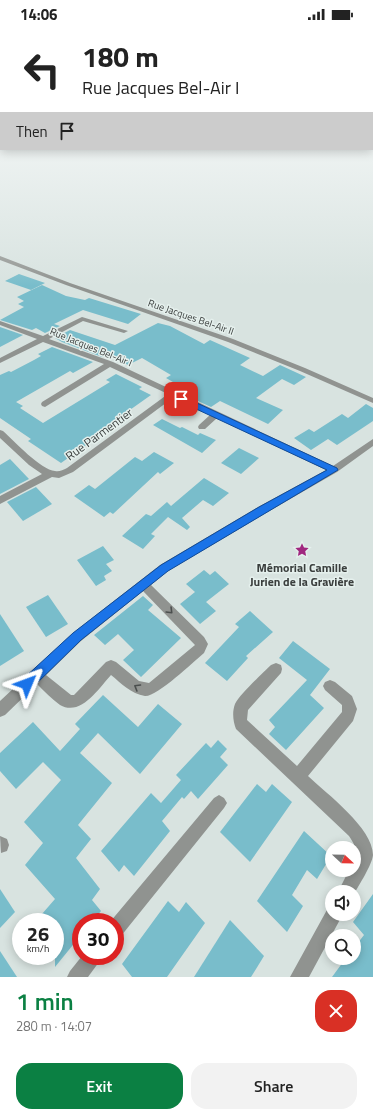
<!DOCTYPE html>
<html lang="en">
<head>
<meta charset="utf-8">
<style>
  :root { --surface:#fff; --page:#f2f2f2; --text:#222; --muted:#767676; --accent:#0b8043 }
  body { margin:0; font-family:"Titillium Web",sans-serif; background:var(--page); color:var(--text); height:100vh; display:flex; flex-direction:column; font-size:15px; white-space:nowrap }
  * { box-sizing:border-box; margin:0 }
  p { font-size:13px; color:var(--muted) }
  .icon { flex:none; width:22px; height:22px; fill:none; stroke:currentColor; stroke-width:2; stroke-linecap:round; stroke-linejoin:round }
  .map { position:relative; height:949px; overflow:hidden }
  .drawer { display:flex; flex-direction:column; background:var(--surface); flex:1 }
  .drawer>* { flex:none }
  .top-card { position:absolute; left:0px; top:0px; width:373px; height:122px; box-shadow:0 2px 10px #0003; background:#fff; color:var(--text); overflow:hidden }
  .needle { width:26px; rotate:112deg }
  .buttons { position:absolute; left:325px; top:813px; display:grid; gap:8px }
  .buttons a { display:grid; place-items:center; width:36px; height:36px; border-radius:50%; background:var(--surface); box-shadow:0 2px 10px #0003; font-size:20px }
  .speed { position:absolute; left:12px; top:885px; display:flex; gap:8px; font-size:20px; font-weight:700; text-align:center }
  .speed>* { display:grid; place-content:center; width:52px; height:52px; border-radius:50%; background:var(--surface); box-shadow:0 2px 10px #0003; line-height:1 }
  .speed small { font-size:10px; font-weight:400 }
  .speed .limit { border:6px solid #d22; background:#fff; color:#111 }
  .pin { position:absolute; display:grid; place-items:center; width:34px; height:34px; color:#fff; margin:-17px; border-radius:8px; box-shadow:0 2px 6px #0006 }
  .me { position:absolute; width:44px; margin:-22px; rotate:46deg; stroke-linejoin:round; filter:drop-shadow(0 0 3px #0008) }
  .turn { display:flex; align-items:center; gap:14px; height:84px; padding:0 16px; font-size:18px }
  .turn .icon { width:52px; height:52px; stroke-width:2.5 }
  .turn b { display:block; font-size:28px; line-height:34px }
  .then { display:flex; align-items:center; height:38px; padding:0 16px; background:#0003; gap:8px; font-size:15px }
  .round { display:grid; place-items:center; flex:none; width:42px; height:42px; border-radius:16px; background:var(--page) }
  .head { display:flex; align-items:center; justify-content:space-between; height:68px; padding:0 16px }
  h1 { font-size:24px; font-weight:600; line-height:30px; color:var(--accent) }
  .action { display:flex; gap:8px; margin-top:auto; padding:8px 16px }
  .action a { flex:1; height:46px; border-radius:16px; background:var(--accent); color:#fff; font-size:16px; font-weight:600; line-height:46px; text-align:center }
  .action a+a { background:var(--page); color:var(--text) }
  .status { display:flex; justify-content:space-between; align-items:center; height:28px; padding:0 20px; background:var(--surface); direction:ltr }
  .status svg { height:11px; fill:currentColor }
  .map>svg:first-child { display:block }
</style>
</head>
<body>
<div class="status"><b>14:06</b><svg viewBox="0 0 49 12"><path d="M0 12V9h3v3zM5 12V6h3v6zM10 12V3h3v9zM15 12V0h3v12zM26 1h20v11H26zM47 4h2v5h-2z"/></svg></div>
<div class="map">
<svg width="373" height="949" viewBox="0 0 373 949">
  <rect width="100%" height="100%" fill="#d8e3e0"/>
  <g fill="#79bdcb">
    <path d="M19 246 45 255 31 262 5 253Z"/>
    <path d="M42 257 66 268 85 272 89 270 141 286 128 296 83 282 54 296 60 298 45 305 36 300 32 302 0 292 24 279 18 276 24 273 17 269Z"/>
    <path d="M158 295 170 298 204 316 210 312 250 330 240 337 263 348 280 337 306 349 294 357 282 351 256 370 283 382 268 396 220 373 211 379 200 374 183 364 187 362 166 350 171 347 142 330 128 337 107 325 102 329 62 314 55 310 70 302 115 317Z"/>
    <path d="M0 299 23 307 0 319Z"/>
    <path d="M52 319 93 334 73 345 70 343 16 374 23 378 20 380 43 395 110 354 106 352 116 346 142 359 139 361 151 367 103 401 106 403 61 435 28 413 31 411 0 390V347L9 343 11 344 34 332 41 328 38 326Z"/>
    <path d="M366 376 373 380V393L337 417 328 411 311 422 294 410 309 401 314 404 342 386 348 390Z"/>
    <path d="M162 391 180 400 182 399 198 407 200 405 216 412 202 425 153 397Z"/>
    <path d="M239 420 259 430 241 446 221 435Z"/>
    <path d="M154 424 174 435 160 446 158 444 113 486 110 484 104 489 74 468 89 457 95 461 135 429 142 433Z"/>
    <path d="M10 431 29 451 0 466V437Z"/>
    <path d="M204 450 229 465 213 478 203 472 182 490 190 499 187 502 168 489 151 506 155 508 143 521 122 508 146 486 151 488 167 474 171 478Z"/>
    <path d="M36 459 52 476 23 493 7 474Z"/>
    <path d="M103 518 114 532 106 536 112 543 104 548 106 552 96 558 77 532Z"/>
    <path d="M204 542 210 547 215 543 229 556 206 574 216 583 200 596 180 576 195 564 186 556Z"/>
    <path d="M48 567 68 596 46 609 26 579Z"/>
    <path d="M143 568 153 577 148 582 181 610 141 649 123 632 134 622 118 606 105 617 94 607Z"/>
    <path d="M250 583 273 604 246 628 248 630 227 653 205 635 239 599 235 596Z"/>
    <path d="M0 586 24 623 0 638Z"/>
    <path d="M293 613 330 641 310 667 324 680 286 722 269 706 275 699 269 692 307 652 279 630Z"/>
    <path d="M103 667 138 699 158 676 182 696 140 746 98 705 80 725 112 755 78 797 91 811 76 830 100 861 92 872 101 883 92 894H81V907L55 939V894H35L55 871 25 837 43 815 24 794 61 752 43 734 16 761 0 743V725L33 694 60 723 80 701 75 696Z"/>
    <path d="M218 712 227 721 220 729 228 737 198 771 191 763 184 771 182 769 162 793 170 803 134 848 124 837 119 844 101 823 151 765 161 775 181 752 176 747 206 715 211 720Z"/>
    <path d="M257 756 266 764 272 756 292 774 250 834 220 804Z"/>
    <path d="M304 803 331 828 317 851 307 842 292 867 303 878 287 904 257 873Z"/>
    <path d="M0 861 15 884 0 900Z"/>
    <path d="M373 866V949H332L346 930H354V920L364 907 353 894Z"/>
    <path d="M168 873 179 884 186 874 205 895 167 949H132L122 936Z"/>
    <path d="M230 892 264 928 251 949H194Z"/>
    <path d="M0 923 17 949H0Z"/>
  </g>
  <g fill="none" stroke-linecap="round" stroke-linejoin="round">
    <g fill="#909390" fill-rule="evenodd">
      <path d="M0 228 70 255 233 311 305 340 373 370V375L300 343 228 314 66 257 0 232Z"/>
      <path d="M82 289 128 303 124 305 83 293 49 311 113 334 333 438 373 411V418L337 444 266 485 168 543 151 557 204 609 208 616 204 625C193 634 157 669 145 668 131 666 121 655 111 647 99 660 81 689 60 677 52 671 44 663 37 656L5 687 0 689V673L73 605 160 537 258 479 326 442 217 390 205 401H199L198 399 199 397 210 387 174 369 73 444 59 450 52 449 0 476V468L42 446 29 437 0 410V402L3 403C14 413 41 442 55 443 59 444 63 442 67 440L168 366 110 339 45 379 42 378 41 376 42 374 104 336 43 314 0 335V330L37 311 0 297V293L43 308ZM143 563 195 617 149 655 139 653 116 634 111 632 106 634 74 667H71L46 647 81 613Z"/>
      <path d="M276 635 281 637 282 641 281 645 248 682 247 692 297 738 342 684V677L325 662 323 658 325 654 330 652 335 654 352 668 357 681 353 693 308 748C327 766 373 800 373 827 372 837 359 857 354 866V864H338L349 842H354C354 825 360 824 349 808L236 701C233 693 232 684 235 676 240 666 262 646 271 637Z"/>
      <path d="M219 767 224 770 227 775 224 780 121 908 115 911V894H110L214 770Z"/>
      <path d="M0 808 7 811 9 817 7 823 1 825Z"/>
      <path d="M332 878V886H343L309 949H290L328 880Z"/>
      <path d="M82 928H102L99 934 88 949H67L70 943Z"/>
    </g>
  </g>
  <defs><path id="oneway-chevron" d="M-2-3.5L2.5 0L-2 3.5" fill="none" stroke-width="1.6" stroke-linecap="round" stroke-linejoin="round"/></defs>
  <g stroke="#4b4f4e">
    <use href="#oneway-chevron" transform="translate(170 583) rotate(45)"/>
    <use href="#oneway-chevron" transform="translate(137 659) rotate(-149)"/>
  </g>
  <linearGradient id="sky" x2="0" y2="1"><stop stop-color="#7caedc"/><stop offset="0.48" stop-color="#edf2f1"/><stop offset="1" stop-color="#edf2f1" stop-opacity="0"/></linearGradient>
  <rect width="373" height="258" fill="url(#sky)"/>
  <path fill="#1a73e8" stroke="#114b97" d="M179 369H184L337 440 338 442 168 543 81 612 32 660 27 661 23 660 21 656 23 651 73 605 161 537 259 479 327 442 179 373Z"/>
  <defs>
    <symbol id="sight-bare" viewBox="-9 -9 18 18"><path d="M0-6L1.8-2.2L6-1.7L2.9 1.2L3.7 5.4L0 3.3L-3.7 5.4L-2.9 1.2L-6-1.7L-1.8-2.2Z" fill="#a0277f" stroke="#e5f0ed" stroke-width="2.5" paint-order="stroke"/></symbol>
  </defs>
  <g fill-rule="evenodd">
    <use href="#sight-bare" x="292" y="512" width="20" height="20"/>
  </g>
  <g text-anchor="middle" dominant-baseline="central" stroke-width="3" stroke-linejoin="round" paint-order="stroke">
    <g font-size="10" fill="#3a3e3d" stroke="#e5f0ed">
      <text transform="translate(191 289) rotate(19)">Rue Jacques Bel-Air II</text>
      <text transform="translate(91 319) rotate(22)">Rue Jacques Bel-Air I</text>
    </g>
    <g font-size="12" fill="#3a3e3d" stroke="#e5f0ed">
      <text transform="translate(99 406) rotate(-36)">Rue Parmentier</text>
    </g>
    <g font-size="12" font-weight="bold" fill="#3a3e3d" stroke="#e5f0ed">
      <text x="302" y="539">Mémorial Camille<tspan x="302" dy="14">Jurien de la Gravière</tspan></text>
    </g>
  </g>
</svg>
<div class="buttons">
<a><svg class="needle" viewBox="-14 -14 28 28"><path d="M0-13l5 13h-10z" fill="#e53935"/><path d="M0 13l5-13h-10z" fill="#767676"/></svg></a>
<a><svg class="icon" aria-label="sound" viewBox="0 0 24 24"><path d="M4 9h4l5-4v14l-5-4H4zM17 9q2 3 0 6"/></svg></a>
<a><svg class="icon" aria-label="search" viewBox="0 0 24 24"><circle cx="10" cy="10" r="6"/><path d="M15 15l6 6"/></svg></a>
</div>
<div class="speed"><div>26<small>km/h</small></div><div class="limit">30</div></div>
<div class="pin" style="left:181px;top:371px;background:#d93025"><svg class="icon" aria-label="arrive" viewBox="0 0 24 24"><path d="M6 21V4h12l-3 4 3 4H6"/></svg></div>
<svg class="me" style="left:27px;top:656px" viewBox="-20 -20 40 40"><path d="M0-17L14 15 0 8-14 15z" fill="#1a73e8" stroke="#fff" stroke-width="4"/></svg>
<div class="top-card">
<div class="turn"><svg class="icon" aria-label="left" viewBox="0 0 24 24"><path d="M17 20v-9H6M10 6l-5 5 5 5"/></svg><div><b>180 m</b>Rue Jacques Bel-Air I</div></div>
<div class="then">Then<svg class="icon" aria-label="arrive" viewBox="0 0 24 24"><path d="M6 21V4h12l-3 4 3 4H6"/></svg></div>
</div>
</div>
<section class="drawer">
<div class="head"><div><h1>1 min</h1><p>280 m · 14:07</p></div><a class="round" style="background:#d93025;color:#fff"><svg class="icon" aria-label="close" viewBox="0 0 24 24"><path d="M6 6l12 12M18 6L6 18"/></svg></a></div>
<div class="action"><a>Exit</a><a>Share</a></div>
</section>
</body>
</html>
